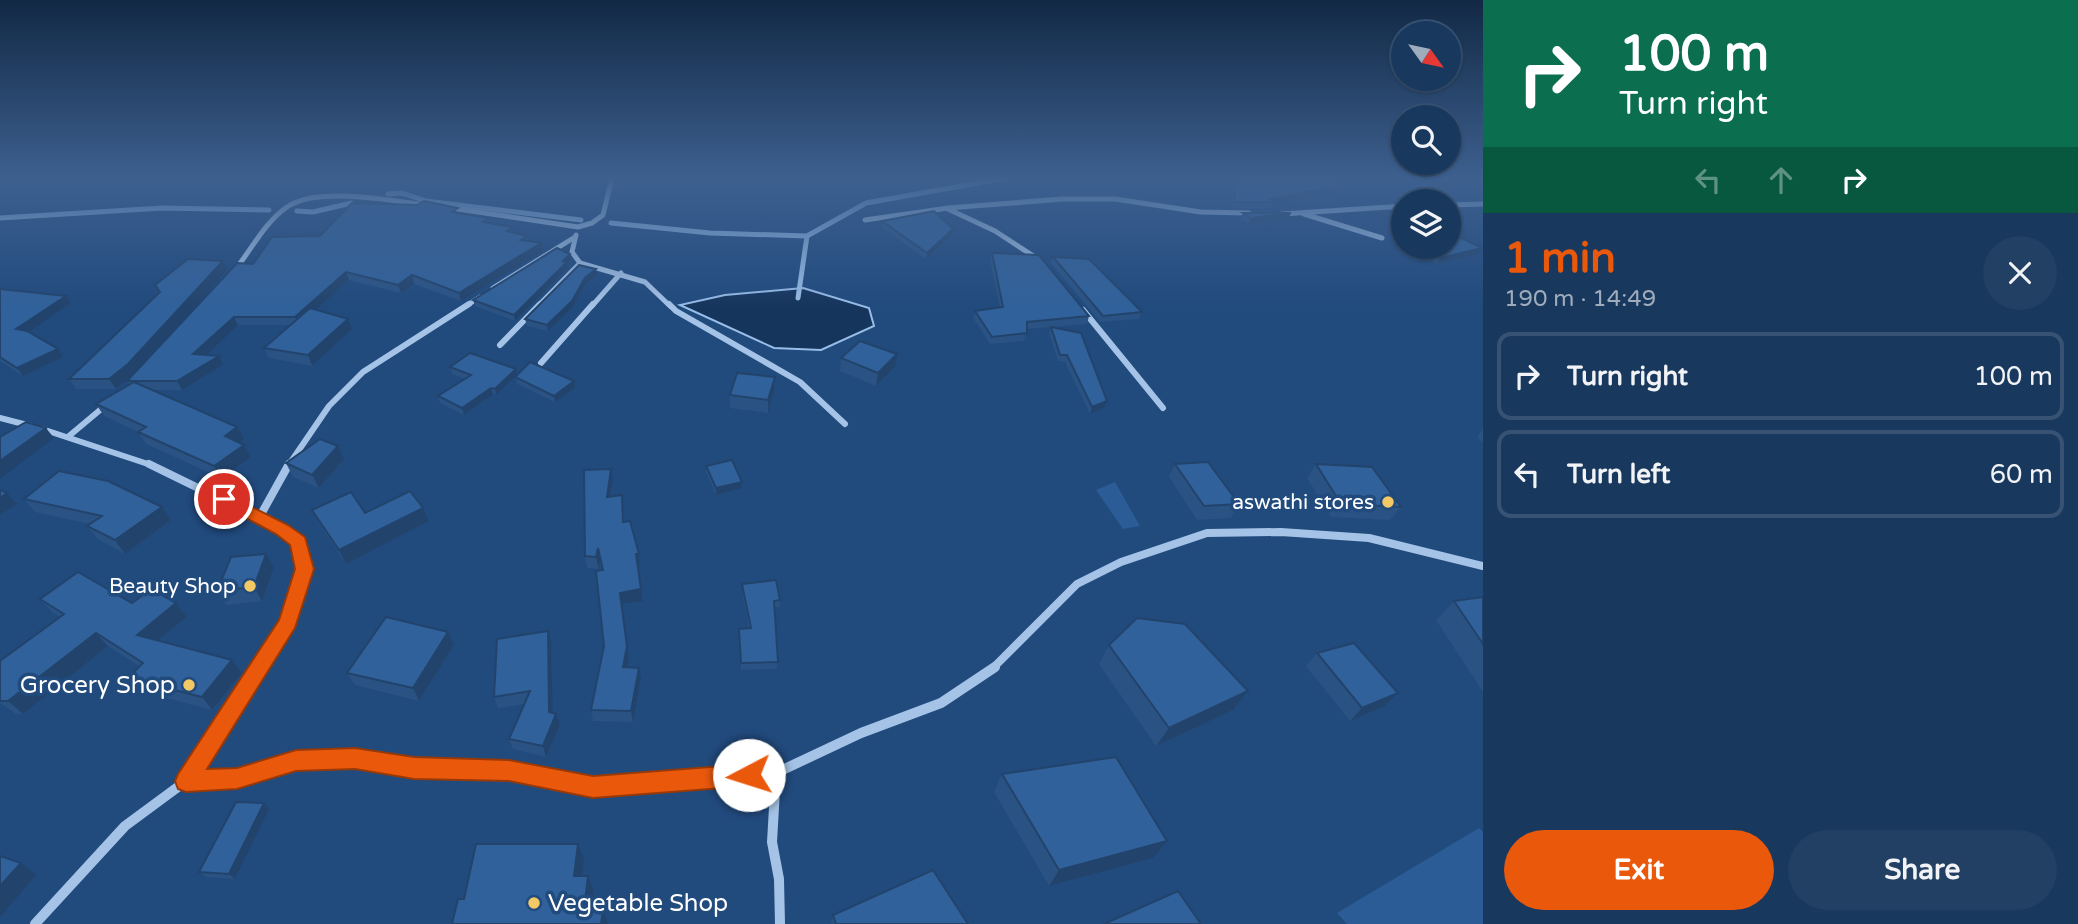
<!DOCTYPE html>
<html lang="en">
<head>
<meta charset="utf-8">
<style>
  :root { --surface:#19385e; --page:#223f64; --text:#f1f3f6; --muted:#9facbc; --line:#375273; --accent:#ea580c }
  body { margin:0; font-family:"Varela Round",sans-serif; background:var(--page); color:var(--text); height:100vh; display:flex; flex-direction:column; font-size:26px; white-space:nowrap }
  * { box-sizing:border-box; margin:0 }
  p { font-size:23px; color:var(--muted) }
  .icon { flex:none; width:38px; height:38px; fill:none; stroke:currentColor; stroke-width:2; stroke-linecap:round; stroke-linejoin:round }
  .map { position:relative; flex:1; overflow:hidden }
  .drawer { display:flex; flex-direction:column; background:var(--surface); width:595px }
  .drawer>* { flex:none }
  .guide { background:#0b6e4f; color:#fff; overflow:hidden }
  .needle { width:46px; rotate:123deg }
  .tools { position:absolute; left:1391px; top:21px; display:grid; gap:14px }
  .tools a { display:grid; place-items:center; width:70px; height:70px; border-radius:50%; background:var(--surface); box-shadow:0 2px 5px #0004,0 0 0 2px var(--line); font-size:35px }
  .pin { position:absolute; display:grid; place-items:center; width:60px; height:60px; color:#fff; margin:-30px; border:4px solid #fff; border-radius:50%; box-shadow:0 2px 7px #0007 }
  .me { position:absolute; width:77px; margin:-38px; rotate:265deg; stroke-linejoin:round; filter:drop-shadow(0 0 5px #0008) }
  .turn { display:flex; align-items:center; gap:24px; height:147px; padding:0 21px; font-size:32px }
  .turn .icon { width:91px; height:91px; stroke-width:2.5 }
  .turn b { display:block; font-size:49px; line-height:60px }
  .lanes { display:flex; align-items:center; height:66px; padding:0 21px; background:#0003; justify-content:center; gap:35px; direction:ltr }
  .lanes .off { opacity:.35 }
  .round { display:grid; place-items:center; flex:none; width:74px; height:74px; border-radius:37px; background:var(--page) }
  .summary { display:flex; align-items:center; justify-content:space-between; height:119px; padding:0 21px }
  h1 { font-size:42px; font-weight:700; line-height:52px; color:var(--accent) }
  .action { display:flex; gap:14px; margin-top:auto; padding:14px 21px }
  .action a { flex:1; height:80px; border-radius:42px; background:var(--accent); color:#fff; font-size:28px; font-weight:700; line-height:80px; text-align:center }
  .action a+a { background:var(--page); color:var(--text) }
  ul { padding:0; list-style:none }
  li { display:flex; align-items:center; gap:21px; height:88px; margin:0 14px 10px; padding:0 7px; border:4px solid var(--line); border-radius:14px }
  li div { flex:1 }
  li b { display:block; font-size:26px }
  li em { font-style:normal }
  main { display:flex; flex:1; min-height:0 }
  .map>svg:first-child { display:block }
</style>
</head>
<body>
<main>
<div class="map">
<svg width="1483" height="924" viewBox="0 0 1483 924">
  <rect width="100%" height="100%" fill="#214a7d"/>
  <g fill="#2b5c95">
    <path d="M1115 482 1140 526 1123 529 1096 490Z"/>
    <path d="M1479 828 1483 832V924H1347L1337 913Z"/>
  </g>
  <path fill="#16355d" stroke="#98bee8" stroke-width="2" d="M803 288 869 308 874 326 821 350 774 348 680 305 725 295Z"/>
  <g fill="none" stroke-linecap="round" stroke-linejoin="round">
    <g stroke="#98bee8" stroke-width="5">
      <path d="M388 194 402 193 426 201 581 220"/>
      <path d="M297 211 313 212 351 203"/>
      <path d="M0 218 162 208 269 210"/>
      <path d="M611 223 710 233 807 236"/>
      <path d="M798 298 807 236 866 203 1006 178"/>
    </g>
    <g stroke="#a5c3e6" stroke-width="5">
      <path d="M1449 205 1483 204"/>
      <path d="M451 208 578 227 592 223 603 215 612 178"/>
      <path d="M948 209 995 231 1041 261"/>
      <path d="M1282 214 1404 206"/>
      <path d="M1304 214 1382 238"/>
      <path d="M865 220 948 208 1062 199H1115L1201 212 1249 213"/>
      <path d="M580 263 645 282 670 306"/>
      <path d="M235 270C251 250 265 222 287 207 318 186 390 201 426 205"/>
      <path d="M493 288 575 237"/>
      <path d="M466 306 480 297"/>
      <path d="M538 306 580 263 572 252 576 235"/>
      <path d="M592 306 621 273"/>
    </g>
    <g stroke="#a5c3e6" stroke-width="6">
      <path d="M669 304 676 311 800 382 845 424"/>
      <path d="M1083 310 1163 408"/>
      <path d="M500 345 540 304"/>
      <path d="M541 363 593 304"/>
      <path d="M0 418 31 426"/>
      <path d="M42 429 154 466"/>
      <path d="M69 436 106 405"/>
      <path d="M288 466 329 406 363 372 469 304"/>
    </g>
    <g stroke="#a5c3e6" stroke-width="8">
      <path d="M149 464 282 529 299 542 305 569 288 622 258 669"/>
      <path d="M259 518 289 464"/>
      <path d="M992 669 1077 584 1121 562 1207 533 1281 532 1369 538 1483 566"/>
    </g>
    <g stroke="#a5c3e6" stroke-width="10">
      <path d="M776 773 772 842 779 879 780 924"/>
      <path d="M186 781 237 778 296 760 355 758 414 768 509 770 593 787 776 773 861 733 941 703 995 667"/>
      <path d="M35 924 125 826 186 781 259 667"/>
    </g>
  </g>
  <g fill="#2a5384">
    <path d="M1230 178H1318L1343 186 1340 192 1273 204 1271 208H1232Z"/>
    <path d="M460 213 488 218 489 224 513 232 527 236 528 241 543 251 461 301 414 284 401 293 349 280 316 310 352 329 312 366 269 358 264 348 290 325H238L206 355 223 365 182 390H151L244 439 240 443 244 445 251 457 221 478 146 444 138 432 104 416 96 404 130 384 127 381 132 376 116 389H76L69 379 159 293 155 285 223 261 227 270 149 357 253 264 320 236Z"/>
    <path d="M1243 213 1288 219 1248 224 1240 219Z"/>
    <path d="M882 221 952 235 926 259 881 227Z"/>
    <path d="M1401 235H1404V245L1397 241Z"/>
    <path d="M1407 247H1449L1482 248 1478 254 1437 264Z"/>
    <path d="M992 253 1089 316 1087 324 1052 327 1107 401 1104 408 1090 414 1065 362 1058 361 1049 333 1051 327 1027 329 1024 341 990 344 973 318 975 311 1000 307 990 260Z"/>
    <path d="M1053 257 1142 312 1139 319 1100 322 1051 263Z"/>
    <path d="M571 260 567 264 568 268 515 321 475 306 473 300Z"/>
    <path d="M597 275 586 284 573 307 548 331 527 326 525 319Z"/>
    <path d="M0 289 66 296 71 303 29 332 58 349 63 357 23 376 0 361Z"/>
    <path d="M841 358 895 367 876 386 840 371Z"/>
    <path d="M450 367 516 369 517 375 575 388 555 402 517 384 515 377 496 395 493 394 464 415 440 403 438 396 465 379 452 374Z"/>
    <path d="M775 377 774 390 768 413 730 408V395Z"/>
    <path d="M1483 429V443L1477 437Z"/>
    <path d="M338 446 344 459 319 488 293 477 286 463Z"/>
    <path d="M1175 464 1239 504 1231 518 1197 520 1169 477Z"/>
    <path d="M1316 464 1401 507 1390 520 1331 517 1307 478Z"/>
    <path d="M706 466 742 488 716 495 706 472Z"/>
    <path d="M613 481 611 497 622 495 624 522 639 554 640 566H638L643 601 622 604 629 658 627 667 641 679 633 722 593 721 591 710 604 646 602 570 600 560 599 569 587 568 585 556Z"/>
    <path d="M24 499 162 507 171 520 125 554 98 539 87 526 90 524 35 512Z"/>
    <path d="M423 508 429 521 346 564 319 523 312 510 365 513Z"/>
    <path d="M274 567 262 601 226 605 217 591Z"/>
    <path d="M742 584 780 600V607H774L777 669 741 670 739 629H749L742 591Z"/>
    <path d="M1483 597V692L1436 620 1454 601Z"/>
    <path d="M40 599 176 603 187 617 158 640 232 660 242 673 212 710 140 691 128 678 139 666 108 646 23 714H16L0 703V661L60 617 52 612Z"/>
    <path d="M448 632 454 645 419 701 355 685 347 673Z"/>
    <path d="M551 642 552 713 560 725 546 757 513 749 509 739 524 704 498 708 494 697Z"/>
    <path d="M1109 645 1248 691 1233 710 1156 746 1099 664Z"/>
    <path d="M1317 653 1398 693 1385 706 1350 721 1306 666Z"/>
    <path d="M1002 774 1153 858 1049 886 994 792Z"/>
    <path d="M264 803 269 809 235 879 206 877 199 872Z"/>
    <path d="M833 915 968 924H831Z"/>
  </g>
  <g fill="#22446c">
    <path d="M1343 186 1340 192 1273 204 1274 202 1269 199Z"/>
    <path d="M1291 213 1288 219 1248 224 1251 218Z"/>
    <path d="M953 229 952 235 926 259 927 253Z"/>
    <path d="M541 243 543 251 461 301 459 293Z"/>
    <path d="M1482 248 1478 254 1437 264 1440 258Z"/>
    <path d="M570 254 571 260 567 264 568 268 515 321 514 315Z"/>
    <path d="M223 261 227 270 134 374 116 389 109 379Z"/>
    <path d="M596 269 597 275 586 284 573 307 548 331 547 325 585 278Z"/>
    <path d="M346 272 349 280 299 325 295 317Z"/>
    <path d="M412 275 414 284 401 293 398 285Z"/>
    <path d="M66 296 71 303 22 337 16 329Z"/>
    <path d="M234 317 238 325 198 363 193 354Z"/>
    <path d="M348 319 352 329 312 366 308 355Z"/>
    <path d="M58 349 63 357 23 376 17 368Z"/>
    <path d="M897 354 895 367 876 386 878 373Z"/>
    <path d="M219 356 223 365 182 390 177 381Z"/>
    <path d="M516 369 517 375 496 395 495 389Z"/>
    <path d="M775 377 774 390 768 413V400Z"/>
    <path d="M574 381 575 388 555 402 554 396Z"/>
    <path d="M491 388 493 394 464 415 462 408Z"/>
    <path d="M1107 401 1104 408 1090 414 1092 407Z"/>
    <path d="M237 427 244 439 232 449 225 436Z"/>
    <path d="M46 428 54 438 0 479V461Z"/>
    <path d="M244 445 251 457 221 478 214 466Z"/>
    <path d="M338 446 344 459 319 488 312 475Z"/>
    <path d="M611 469 613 481 608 509 607 497Z"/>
    <path d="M742 482V488L716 495V488Z"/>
    <path d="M7 493 17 504 0 515V498Z"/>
    <path d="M162 507 171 520 125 554 115 540Z"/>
    <path d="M423 508 429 521 346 564 339 550Z"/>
    <path d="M598 548 600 560 599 569 596 557Z"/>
    <path d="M266 554 274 567 262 601 254 587Z"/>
    <path d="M636 554H639L640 566H638Z"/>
    <path d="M641 589 643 601 622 604 629 658 625 679 623 667 620 593Z"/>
    <path d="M176 603 187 617 148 648 137 635Z"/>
    <path d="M548 631 551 642 553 723 556 714 560 725 546 757 543 746 549 712Z"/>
    <path d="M448 632 454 645 419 701 413 688Z"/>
    <path d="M96 633 108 646 23 714 8 701Z"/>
    <path d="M232 660 242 673 212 710 202 697Z"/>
    <path d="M639 668 641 679 633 722 631 711Z"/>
    <path d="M1248 691 1233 710 1156 746 1169 728Z"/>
    <path d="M1398 693 1385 706 1350 721 1362 708Z"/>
    <path d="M264 803 269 809 235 879 229 874Z"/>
    <path d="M1167 841 1153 858 1049 886 1059 870Z"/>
    <path d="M578 844 584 860 580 892 574 876Z"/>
    <path d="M21 863 37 874 1 916 0 915V886Z"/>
    <path d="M588 876 594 892 589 924 584 909Z"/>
    <path d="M603 910 608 924H601Z"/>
  </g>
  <g fill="#31619a" stroke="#22446c" stroke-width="2">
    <path d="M1233 178H1318L1342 181 1343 186 1269 199 1274 202H1235Z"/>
    <path d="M424 201 458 208 452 212 488 218 483 222 512 227 507 231 527 236 521 240 541 243 459 293 412 275 398 285 346 272 295 317H234L193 354 219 356 177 381H127L237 263 253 264 272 237 320 236 352 203 417 205Z"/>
    <path d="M934 211 953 229 927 253 882 221Z"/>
    <path d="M1243 213H1291L1251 218Z"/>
    <path d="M1449 232 1482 248 1440 258 1421 247H1449Z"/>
    <path d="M557 248 570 254 563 261 567 262 514 315 473 300Z"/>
    <path d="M992 253 1039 255 1089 316 1027 322V333L992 337 975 311 1003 307Z"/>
    <path d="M1053 257 1089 259 1142 312 1103 316Z"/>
    <path d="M188 259 223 261 128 364 109 379H69L160 292 155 285Z"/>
    <path d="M579 265 596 269 585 278 572 301 547 325 525 319Z"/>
    <path d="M0 289 66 296 16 329 27 331 58 349 17 368 0 357Z"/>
    <path d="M310 308 348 319 308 355 264 348Z"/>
    <path d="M1051 327 1081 333 1107 401 1092 407 1067 355H1060Z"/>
    <path d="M860 341 897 354 878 373 841 358Z"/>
    <path d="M470 353 516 369 495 389 491 388 462 408 438 396 471 375 450 367Z"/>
    <path d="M530 362 574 381 554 396 515 377Z"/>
    <path d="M737 373 775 377 768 400 730 395Z"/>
    <path d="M134 382 237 427 225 436 244 445 214 466 138 432 146 427 96 404Z"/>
    <path d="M26 422 46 428 0 461V437Z"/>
    <path d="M320 439 338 446 312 475 286 463Z"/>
    <path d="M732 460 742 482 716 488 706 466Z"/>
    <path d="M1208 462 1239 504 1204 506 1175 464Z"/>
    <path d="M1316 464 1372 467 1401 507 1341 504Z"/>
    <path d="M611 469 607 497 622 495 623 522 630 521 639 554H636L641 589 620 593 627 646 623 667 639 668 631 711 591 710 604 646 596 571 603 570 598 548 596 557 585 556 584 470Z"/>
    <path d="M59 471 108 481 162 507 115 540 87 526 102 516 24 499Z"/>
    <path d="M0 490 7 493 0 498Z"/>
    <path d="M410 491 423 508 339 550 312 510 351 492 365 513Z"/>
    <path d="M266 554 254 587 217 591 231 557Z"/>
    <path d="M78 572 132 603 151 589 176 603 137 635 232 660 202 697 128 678 143 663 96 633 8 701H1L0 700V661L64 614 40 599Z"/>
    <path d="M776 580 780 600 774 601 778 662 741 663 739 629 751 628 742 584Z"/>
    <path d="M1483 597V644L1454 601Z"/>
    <path d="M386 617 448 632 413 688 347 673Z"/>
    <path d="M1137 618 1185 624 1248 691 1169 728 1109 645Z"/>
    <path d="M548 631 549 712 556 714 543 746 509 739 530 691 494 697 497 639Z"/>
    <path d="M1354 643 1398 693 1362 708 1317 653Z"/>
    <path d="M1116 757 1167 841 1059 870 1002 774Z"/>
    <path d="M236 802 264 803 229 874 199 872Z"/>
    <path d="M476 844H578L574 876H588L584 909 603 910 601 924H452L458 899H464Z"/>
    <path d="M0 856 21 863 0 886Z"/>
    <path d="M933 870 968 924H836L833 915Z"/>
    <path d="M1178 891 1201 924H1104Z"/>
  </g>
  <linearGradient id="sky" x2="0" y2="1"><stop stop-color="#122945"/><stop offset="0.58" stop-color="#3d608f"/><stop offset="1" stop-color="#3d608f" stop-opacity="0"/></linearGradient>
  <rect width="1483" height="308" fill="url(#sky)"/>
  <path fill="#ea580c" stroke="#983908" stroke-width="2" d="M224 493 288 525 305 537 314 569 295 628 207 769 237 768 296 750 355 748 414 757 509 760 593 776 749 764 757 768 760 775 757 783 749 786 593 798 509 781 414 779 355 769 296 771 237 789 186 792 178 789 175 781 178 774 279 620 295 569 290 545 276 534 218 503 216 499Z"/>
  <g fill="#f3c966" stroke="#214a7d" stroke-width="2.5">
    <circle cx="1388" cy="502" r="7"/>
    <circle cx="250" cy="586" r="7"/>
    <circle cx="189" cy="685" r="7"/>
    <circle cx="534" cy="903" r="7"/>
  </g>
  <g text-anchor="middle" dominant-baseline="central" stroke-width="7" stroke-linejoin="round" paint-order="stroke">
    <g font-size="21" fill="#fff" stroke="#214a7d" text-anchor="end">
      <text x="1374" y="502">aswathi stores</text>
      <text x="236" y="586">Beauty Shop</text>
    </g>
    <g font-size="24" fill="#fff" stroke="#214a7d" text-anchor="end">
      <text x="175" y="685">Grocery Shop</text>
      <text x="548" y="903" text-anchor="start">Vegetable Shop</text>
    </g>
  </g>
</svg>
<div class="tools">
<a><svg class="needle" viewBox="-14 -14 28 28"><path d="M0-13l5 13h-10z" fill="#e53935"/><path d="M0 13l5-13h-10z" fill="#9facbc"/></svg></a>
<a><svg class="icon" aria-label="search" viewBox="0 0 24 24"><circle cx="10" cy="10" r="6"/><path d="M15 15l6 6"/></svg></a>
<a><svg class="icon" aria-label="layers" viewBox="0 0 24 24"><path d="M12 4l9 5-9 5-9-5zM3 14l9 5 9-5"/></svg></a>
</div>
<div class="pin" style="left:224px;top:499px;background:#d93025"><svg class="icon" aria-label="arrive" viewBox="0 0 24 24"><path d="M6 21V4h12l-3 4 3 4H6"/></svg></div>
<svg class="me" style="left:749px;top:775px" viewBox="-20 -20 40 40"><circle r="19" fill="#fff"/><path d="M0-13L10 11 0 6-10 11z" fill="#ea580c"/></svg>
</div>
<section class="drawer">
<div class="guide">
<div class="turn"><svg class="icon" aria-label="right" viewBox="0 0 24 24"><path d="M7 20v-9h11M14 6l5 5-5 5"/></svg><div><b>100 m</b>Turn right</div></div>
<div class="lanes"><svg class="icon off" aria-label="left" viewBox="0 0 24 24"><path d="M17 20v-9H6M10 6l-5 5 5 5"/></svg><svg class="icon off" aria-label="ahead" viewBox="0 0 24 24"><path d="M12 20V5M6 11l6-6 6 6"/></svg><svg class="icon" aria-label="right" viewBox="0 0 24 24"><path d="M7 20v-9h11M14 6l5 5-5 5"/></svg></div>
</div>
<div class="summary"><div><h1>1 min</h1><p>190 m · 14:49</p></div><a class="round"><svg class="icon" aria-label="close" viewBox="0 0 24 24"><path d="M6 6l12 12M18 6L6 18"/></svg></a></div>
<ul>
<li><svg class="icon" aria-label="right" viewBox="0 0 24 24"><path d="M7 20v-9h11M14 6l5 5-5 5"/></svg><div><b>Turn right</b></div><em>100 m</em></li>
<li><svg class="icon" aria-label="left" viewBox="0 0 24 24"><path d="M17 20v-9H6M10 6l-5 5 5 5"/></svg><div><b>Turn left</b></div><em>60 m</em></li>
</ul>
<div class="action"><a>Exit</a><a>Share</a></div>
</section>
</main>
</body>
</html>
